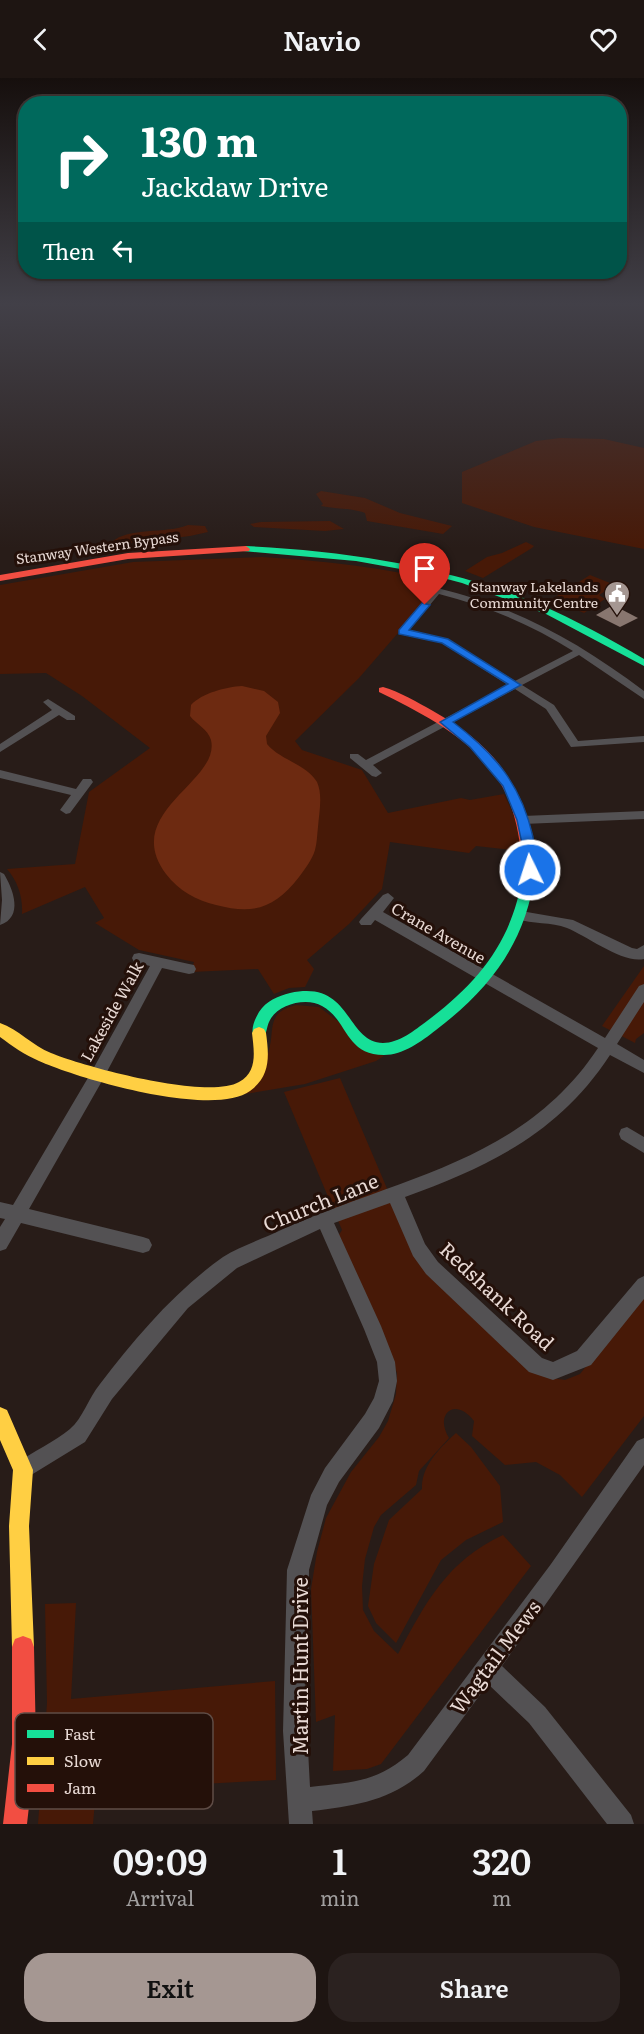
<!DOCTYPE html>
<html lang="en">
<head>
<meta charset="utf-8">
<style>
  :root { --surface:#1e1512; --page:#2b2220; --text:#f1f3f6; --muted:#a19f9f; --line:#3c3432; --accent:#a59792 }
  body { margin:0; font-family:Literata,serif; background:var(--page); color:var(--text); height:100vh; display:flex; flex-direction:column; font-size:22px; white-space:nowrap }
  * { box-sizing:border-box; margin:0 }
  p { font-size:20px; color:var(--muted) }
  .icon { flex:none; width:33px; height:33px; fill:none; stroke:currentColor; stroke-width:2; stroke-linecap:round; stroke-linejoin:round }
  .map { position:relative; height:1746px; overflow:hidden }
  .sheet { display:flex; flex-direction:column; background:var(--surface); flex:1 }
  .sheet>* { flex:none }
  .banner { position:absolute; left:18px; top:18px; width:609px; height:183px; border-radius:24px; box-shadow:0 2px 4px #0004,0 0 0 2px var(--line); background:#00695c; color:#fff; overflow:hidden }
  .pin { position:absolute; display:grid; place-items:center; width:51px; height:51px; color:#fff; margin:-62px -26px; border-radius:50% 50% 50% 0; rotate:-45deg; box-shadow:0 0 6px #0007 }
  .pin .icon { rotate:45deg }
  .me { position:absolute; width:66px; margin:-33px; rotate:356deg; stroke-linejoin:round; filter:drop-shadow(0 0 4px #0008) }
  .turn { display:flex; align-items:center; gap:21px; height:126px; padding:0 24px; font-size:27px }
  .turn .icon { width:78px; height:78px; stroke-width:2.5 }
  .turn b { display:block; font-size:42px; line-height:51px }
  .then { display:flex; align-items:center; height:57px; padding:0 24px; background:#0003; gap:12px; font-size:22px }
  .eta { display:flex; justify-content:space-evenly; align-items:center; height:102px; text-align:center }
  .eta b { font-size:36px; font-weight:600; line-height:42px }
  .primary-button { display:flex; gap:12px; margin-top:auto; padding:12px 24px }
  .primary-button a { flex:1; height:69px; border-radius:24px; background:var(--accent); color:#111; font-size:24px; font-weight:600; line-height:69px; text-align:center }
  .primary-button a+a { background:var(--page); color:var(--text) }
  header { display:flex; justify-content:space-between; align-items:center; height:78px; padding:0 24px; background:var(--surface); font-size:27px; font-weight:600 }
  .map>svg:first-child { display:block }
</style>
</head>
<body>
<header><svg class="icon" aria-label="back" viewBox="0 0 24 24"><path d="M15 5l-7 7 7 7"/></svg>Navio<svg class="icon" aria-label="heart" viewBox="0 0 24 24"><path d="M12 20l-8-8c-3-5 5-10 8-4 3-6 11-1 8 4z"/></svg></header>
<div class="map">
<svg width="644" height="1746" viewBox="0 0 644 1746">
  <rect width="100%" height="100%" fill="#281c18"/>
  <g fill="#471907">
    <path d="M560 360 604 361 644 370V471L534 449 462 425V394L536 363Z"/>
    <path d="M321 413 365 420 400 435 452 448 443 456 367 443 365 435C352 430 335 431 321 428L323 426 316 416Z"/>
    <path d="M330 443 344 451 325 453 254 449 250 446 261 444Z"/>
    <path d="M188 447 205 448 208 454 190 458 116 467 112 464C128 449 166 456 188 447Z"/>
    <path d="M526 464 534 468 532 470 483 500 465 493 487 479 502 475Z"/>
    <path d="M262 479C324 483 385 489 445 505L437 510 359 600 295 663 302 672 362 692 388 735 461 720 470 722 504 716 516 742 522 773 476 768 469 775 390 764 382 811 349 846 307 882 314 891 305 909 289 910 274 916 258 891 191 894 194 884 139 872 95 845 104 840 85 809 22 836C23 819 18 804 7 791L75 786 89 714 150 670 82 618 46 595 0 596V507L133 484Z"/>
    <path d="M590 497 615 507 599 517 605 521 584 535 552 521Z"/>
    <path d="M644 888V955L636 961 635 965 602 948Z"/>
    <path d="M296 927 319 929 384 978 376 983 305 1006 245 1016C252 1003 264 989 268 975 276 953 264 935 296 927Z"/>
    <path d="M340 1000 417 1181 545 1299 565 1302 580 1296 644 1216V1338L582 1419 560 1397 536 1384 505 1387 472 1358 474 1343C455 1318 434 1336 449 1360L419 1393 416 1407 381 1437 374 1449 365 1481 362 1508 363 1532 374 1553 398 1576C426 1524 447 1483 503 1457L531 1488 381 1686 367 1691 333 1693 335 1637 316 1644 311 1511 317 1474 326 1440 351 1394 379 1359 388 1343 396 1316 397 1295 388 1271 335 1163 342 1152 284 1014Z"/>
    <path d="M456 1355 471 1369 500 1408 503 1444 466 1462 441 1482 396 1565 376 1545 368 1528 374 1486 389 1442 422 1411C421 1388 440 1370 456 1355Z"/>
    <path d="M76 1525 71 1621 275 1603 276 1702 96 1712 93 1746H38L47 1625 45 1526Z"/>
  </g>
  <path fill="#6d2a11" d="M242 608 264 613 278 624 280 635 266 658 267 666C280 682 306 686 317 704 323 717 319 736 318 749 317 757 317 765 315 772 312 782 305 791 299 799 275 830 254 837 216 827 196 822 179 813 166 796 120 734 221 704 211 662 208 651 196 646 190 638L191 627C202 615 226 609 242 608Z"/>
  <path fill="#88766f" d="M613 527 638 540 620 549 596 537Z"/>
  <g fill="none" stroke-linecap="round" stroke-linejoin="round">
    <g fill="#535153" fill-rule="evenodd">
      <path d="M437 510C519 530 578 564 644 613V621L579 577 522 607 554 627 578 663 644 658V664L571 669 546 631 515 611 373 687 382 695 376 699 372 698 350 680V676H358L366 682 508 607 442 565 400 556V552L434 511ZM439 516C486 528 531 546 573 573L515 603 448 561 409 552Z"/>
      <path d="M48 621 75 638V642H67L59 637 0 674V666L52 632 43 624Z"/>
      <path d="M0 692 76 711 83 701H91L93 704 70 735 66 736 60 732 71 717 0 700Z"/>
      <path d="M644 733V741L523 746 517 742 523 738Z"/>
      <path d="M0 794 4 796C13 811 24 839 0 847L2 822Z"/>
      <path d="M388 815 394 820 383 834 605 960 639 908 644 906V924L617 966 644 982V995L610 977C559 1055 490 1088 405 1119L425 1166 438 1184 542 1280 553 1284 577 1273 638 1201 644 1198V1221L591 1287 553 1302 529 1294 426 1196 413 1178 390 1125 334 1145 381 1248 395 1284 397 1303 393 1323 379 1350 339 1404 327 1427 309 1492 307 1653 310 1709C351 1704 375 1705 408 1677L551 1486 637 1363 644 1360V1387L502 1588 545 1629 631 1737 634 1746H607L529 1645 488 1606 424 1693C391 1723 354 1728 312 1733L313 1746H289L283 1653 287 1492 311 1417 325 1390 365 1336 374 1320 379 1303 377 1284 364 1251 320 1151 237 1190 188 1230 112 1321 85 1364 23 1402 16 1399 13 1392 16 1385C33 1374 54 1364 70 1351 83 1340 89 1319 100 1306 136 1259 175 1213 223 1179 240 1168 263 1161 281 1152 397 1099 522 1085 598 970L375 842 371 847H361L359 844 361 841 383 817Z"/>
      <path d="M521 833 573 842 632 870 637 871 644 867V881C623 886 587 858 567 850 551 844 533 846 516 841L514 838 516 835Z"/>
      <path d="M139 875 189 886 194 887 196 891 194 895 189 896 162 890 102 1003 29 1131 143 1159 149 1161 152 1167 149 1173 143 1175 21 1145 6 1171 0 1173V1149L5 1141 0 1140V1124L13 1127 92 993 150 888 134 884 132 880 134 876Z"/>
      <path d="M627 1049 644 1059V1075L621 1061 619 1056 621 1051Z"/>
    </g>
    <g fill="#16e098" fill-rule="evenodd">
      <path d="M246 468C347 473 446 488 539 526 575 542 610 561 644 581V588L546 536 462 505 428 496 356 483 243 473 242 471Z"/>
      <path d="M529 791 535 795C526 864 491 910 436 952 422 963 403 977 384 977 345 977 348 942 322 928 307 919 278 926 270 942 267 947 267 954 264 959L259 961 254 959C250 951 255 941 259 934 266 923 278 918 290 915 352 901 345 964 383 965 399 965 415 952 427 943 480 903 513 862 523 795Z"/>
    </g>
    <g fill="#ffcf43" fill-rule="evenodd">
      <path d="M0 945C18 951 33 968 51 975 85 989 207 1022 239 1004 258 994 254 973 252 955L254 951 259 949 264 951 266 955C269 977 271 998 250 1013 213 1040 79 1001 39 983 25 977 12 968 0 959Z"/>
      <path d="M0 1329 7 1332 33 1392 29 1448 34 1569 31 1577 23 1580 15 1577 12 1569 9 1448 13 1392 0 1362Z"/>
    </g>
    <g fill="#f24e42" fill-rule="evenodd">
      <path d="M246 468 250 471 249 473 128 481 0 503V497L128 475Z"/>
      <path d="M383 609C400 614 417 624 433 633 504 673 528 715 535 795L533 798 529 799 523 795C521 773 519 752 512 731 493 671 432 640 379 614V610Z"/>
      <path d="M23 1558 31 1561 34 1569 36 1666 27 1746H3L12 1666V1569L15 1561Z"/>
    </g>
  </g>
  <linearGradient id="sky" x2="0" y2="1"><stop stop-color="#160f0d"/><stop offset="0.48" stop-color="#424048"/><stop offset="1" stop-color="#424048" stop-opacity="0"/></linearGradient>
  <rect width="644" height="470" fill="url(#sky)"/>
  <path fill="#1a73e8" stroke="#114b97" stroke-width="1.5" d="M422 525 430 527 409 552 448 561 521 607 453 644C495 676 521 706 533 759 535 771 539 784 534 795H525L524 775 517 742 503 708 470 669 440 644 508 606 442 565 399 556V552Z"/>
  <defs>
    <symbol id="civic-pin" viewBox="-11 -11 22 30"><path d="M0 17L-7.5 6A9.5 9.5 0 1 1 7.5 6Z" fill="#a59792" stroke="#241009"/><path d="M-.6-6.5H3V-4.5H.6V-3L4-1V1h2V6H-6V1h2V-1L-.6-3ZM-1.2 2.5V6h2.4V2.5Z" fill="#fff"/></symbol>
  </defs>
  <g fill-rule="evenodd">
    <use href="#civic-pin" x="602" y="501" width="30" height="40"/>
  </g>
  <g text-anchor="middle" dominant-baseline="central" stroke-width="6" stroke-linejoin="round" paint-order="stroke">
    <g font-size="14" fill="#e8d9d4" stroke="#241009">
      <text transform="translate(97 469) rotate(-8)">Stanway Western Bypass</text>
    </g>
    <g font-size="14" fill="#e8d9d4" stroke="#241009" text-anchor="end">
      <text x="598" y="508">Stanway Lakelands<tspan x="598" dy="16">Community Centre</tspan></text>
    </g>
    <g font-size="16" fill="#e8d9d4" stroke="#241009">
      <text transform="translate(439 854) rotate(30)">Crane Avenue</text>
      <text transform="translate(111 933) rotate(-61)">Lakeside Walk</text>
    </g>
    <g font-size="20" fill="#e8d9d4" stroke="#241009">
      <text transform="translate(320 1123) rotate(-22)">Church Lane</text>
      <text transform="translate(498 1217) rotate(43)">Redshank Road</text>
      <text transform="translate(494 1578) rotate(-53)">Wagtail Mews</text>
      <text transform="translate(299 1588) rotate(-90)">Martin Hunt Drive</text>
    </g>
  </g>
  <rect x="15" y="1635" width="198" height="96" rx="9" fill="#241009" stroke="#5f4c46" stroke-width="1.5"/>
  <rect x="27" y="1652" width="27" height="8" fill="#16e098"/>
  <rect x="27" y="1679" width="27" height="8" fill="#ffcf43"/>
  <rect x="27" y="1706" width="27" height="8" fill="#f24e42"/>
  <g font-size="16" fill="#e8d9d4">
    <text x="64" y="1662">Fast</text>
    <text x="64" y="1689">Slow</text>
    <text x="64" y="1716">Jam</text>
  </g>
</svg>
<div class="pin" style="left:425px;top:527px;background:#d93025"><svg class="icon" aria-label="arrive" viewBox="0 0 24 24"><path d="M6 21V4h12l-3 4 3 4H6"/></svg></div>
<svg class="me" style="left:530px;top:792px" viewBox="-20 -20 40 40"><circle r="17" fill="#1a73e8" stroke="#fff" stroke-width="3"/><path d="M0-11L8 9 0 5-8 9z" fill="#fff"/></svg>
<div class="banner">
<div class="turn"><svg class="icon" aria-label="right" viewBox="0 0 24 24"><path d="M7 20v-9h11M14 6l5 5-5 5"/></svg><div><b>130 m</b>Jackdaw Drive</div></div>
<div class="then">Then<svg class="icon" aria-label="left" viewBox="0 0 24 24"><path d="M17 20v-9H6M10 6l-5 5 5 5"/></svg></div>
</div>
</div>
<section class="sheet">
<div class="eta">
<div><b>09:09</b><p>Arrival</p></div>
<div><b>1</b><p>min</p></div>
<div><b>320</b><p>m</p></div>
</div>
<div class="primary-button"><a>Exit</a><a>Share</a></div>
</section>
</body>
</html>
